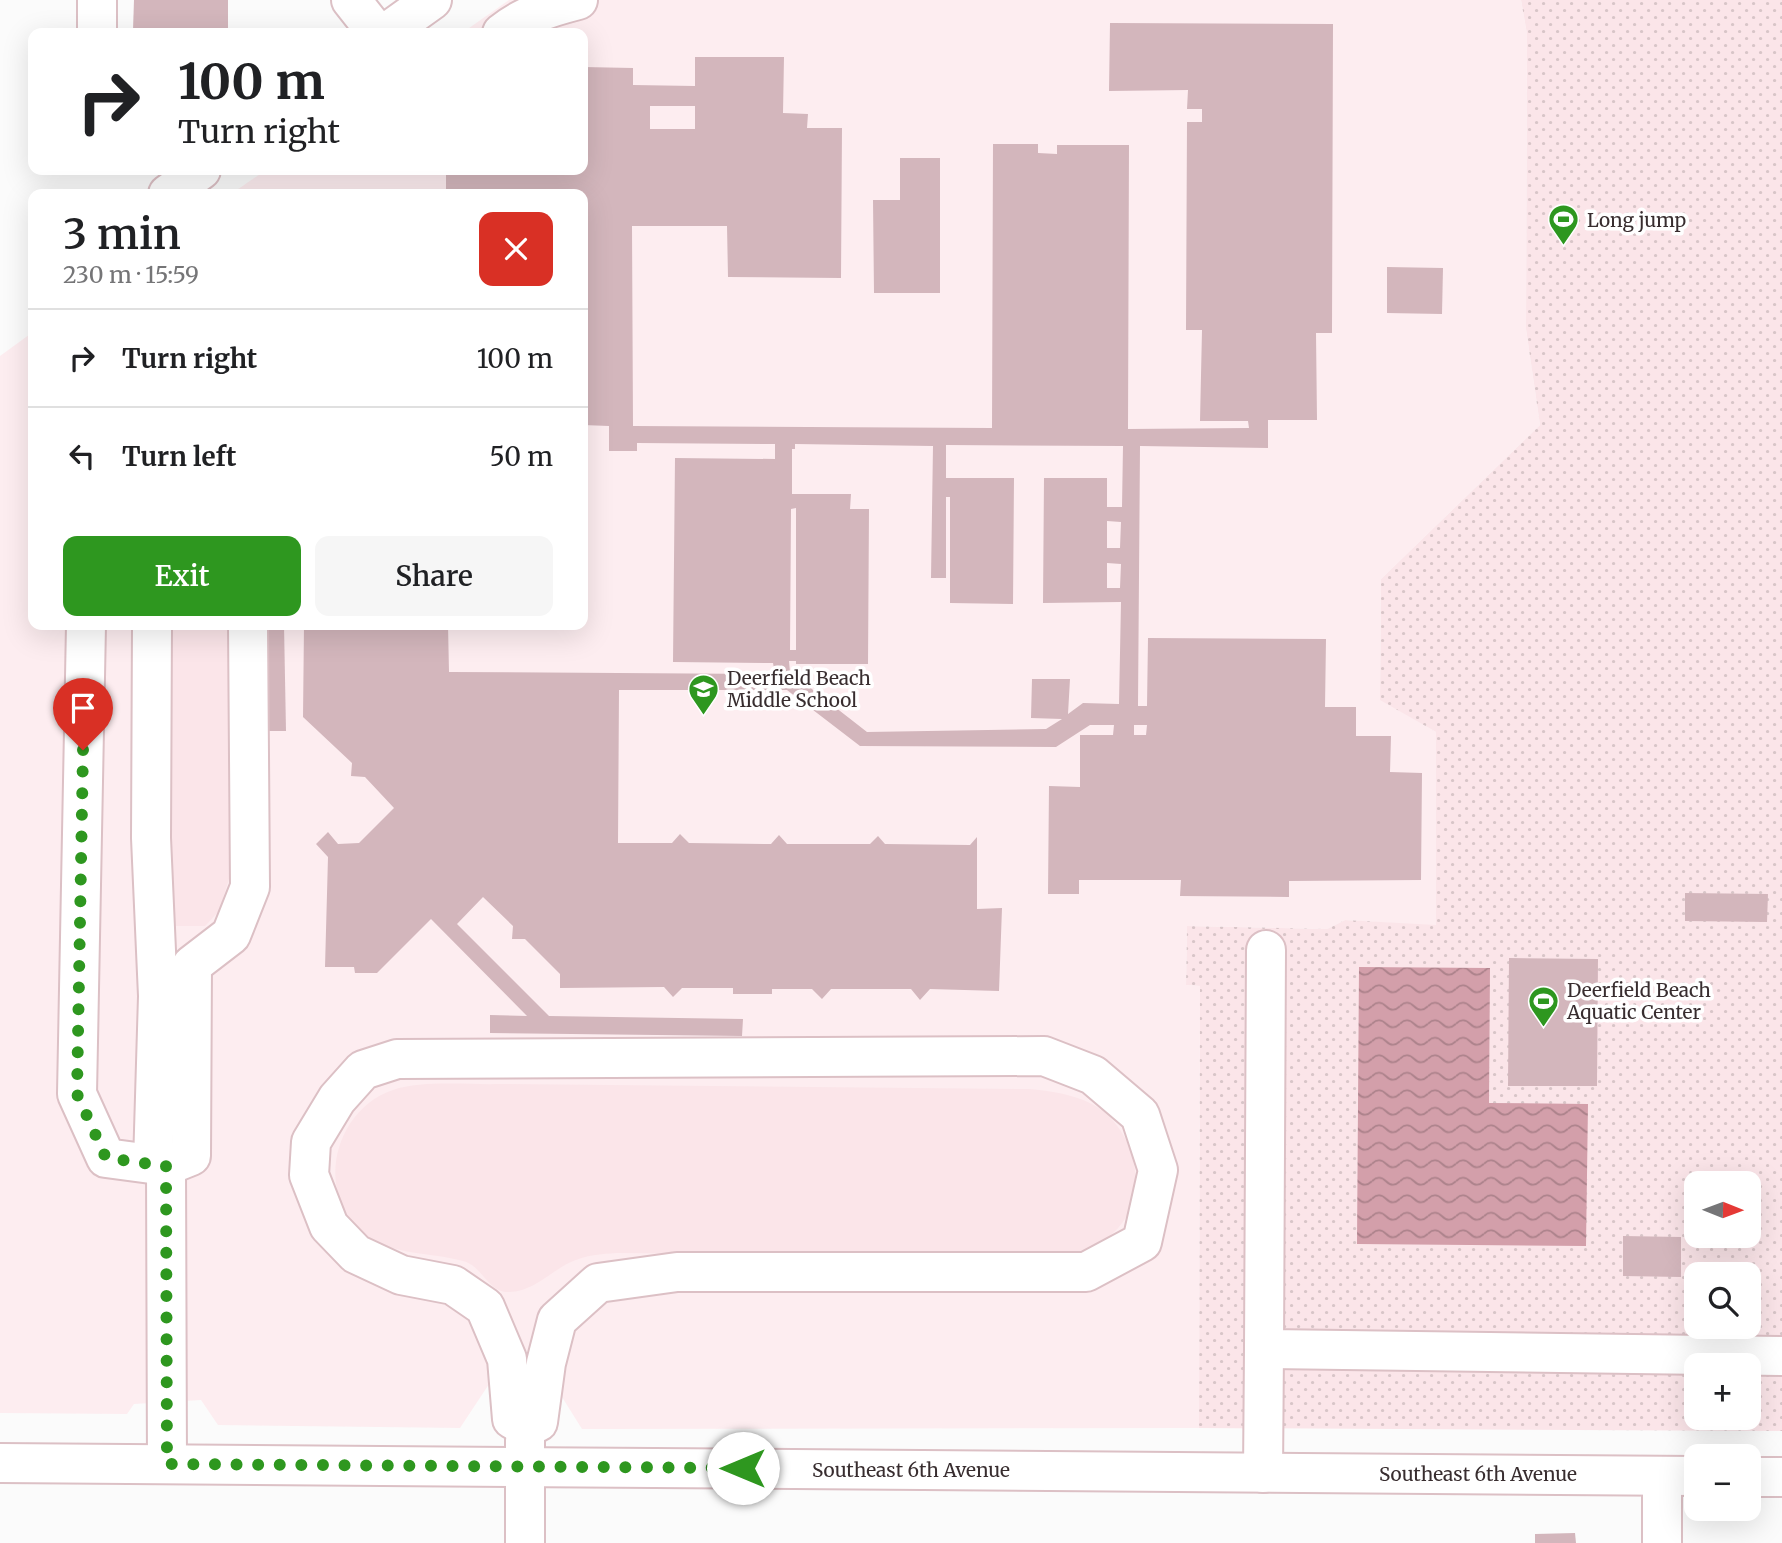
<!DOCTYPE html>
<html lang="en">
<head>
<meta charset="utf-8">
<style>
  :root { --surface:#fff; --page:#f6f6f6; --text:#202124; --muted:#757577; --line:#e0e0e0; --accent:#2e971f }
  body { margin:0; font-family:Merriweather,serif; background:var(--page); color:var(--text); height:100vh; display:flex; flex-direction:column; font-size:26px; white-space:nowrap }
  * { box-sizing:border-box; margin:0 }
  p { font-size:23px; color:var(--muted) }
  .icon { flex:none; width:38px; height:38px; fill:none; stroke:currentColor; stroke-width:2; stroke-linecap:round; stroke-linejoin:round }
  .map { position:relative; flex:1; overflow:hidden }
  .side { position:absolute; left:28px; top:189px; width:560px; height:441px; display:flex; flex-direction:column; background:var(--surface); border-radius:14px; box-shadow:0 7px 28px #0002 }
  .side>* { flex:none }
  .top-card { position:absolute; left:28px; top:28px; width:560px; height:147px; border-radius:14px; box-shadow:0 7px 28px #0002; background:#fff; color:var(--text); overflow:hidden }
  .needle { width:46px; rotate:91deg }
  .tools { position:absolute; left:1684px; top:1171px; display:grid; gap:14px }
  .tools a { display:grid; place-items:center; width:77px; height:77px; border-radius:14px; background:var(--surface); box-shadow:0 7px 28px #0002; font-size:35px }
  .pin { position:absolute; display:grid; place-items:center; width:60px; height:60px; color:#fff; margin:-72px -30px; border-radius:50% 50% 50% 0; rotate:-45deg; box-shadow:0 0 7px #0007 }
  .pin .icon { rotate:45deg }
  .me { position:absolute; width:77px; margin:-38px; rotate:270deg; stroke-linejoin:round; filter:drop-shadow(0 0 5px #0008) }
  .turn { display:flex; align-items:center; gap:24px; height:147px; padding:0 35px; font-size:32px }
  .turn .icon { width:91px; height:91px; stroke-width:2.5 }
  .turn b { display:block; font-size:49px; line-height:60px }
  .round { display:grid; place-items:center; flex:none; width:74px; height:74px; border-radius:14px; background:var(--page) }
  .headline { display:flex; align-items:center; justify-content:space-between; height:119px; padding:0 35px }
  h1 { font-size:42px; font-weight:600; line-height:52px }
  .cta { display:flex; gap:14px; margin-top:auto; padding:14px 35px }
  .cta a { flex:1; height:80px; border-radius:14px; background:var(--accent); color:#fff; font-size:28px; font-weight:600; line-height:80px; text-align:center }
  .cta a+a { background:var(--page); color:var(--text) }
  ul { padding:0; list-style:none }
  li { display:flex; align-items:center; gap:21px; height:98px; padding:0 35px; border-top:2px solid var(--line) }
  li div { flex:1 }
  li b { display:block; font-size:26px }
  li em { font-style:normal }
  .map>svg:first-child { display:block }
</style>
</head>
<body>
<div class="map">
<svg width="1782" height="1543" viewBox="0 0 1782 1543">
  <defs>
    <pattern id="park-dots" width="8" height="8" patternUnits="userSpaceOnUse" patternTransform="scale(1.75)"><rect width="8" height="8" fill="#fbe5e9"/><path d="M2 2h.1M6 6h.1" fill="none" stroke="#d8c5c8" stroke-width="1.8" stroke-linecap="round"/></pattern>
    <pattern id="water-waves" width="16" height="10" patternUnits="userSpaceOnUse" patternTransform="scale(1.75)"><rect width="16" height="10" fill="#d39faa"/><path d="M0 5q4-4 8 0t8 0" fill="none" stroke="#ac828b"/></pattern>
  </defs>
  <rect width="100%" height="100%" fill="#fbfbfb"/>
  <path fill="#fdedf0" d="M509 0H1521L1527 34 1526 329 1540 425 1381 579 1380 699 1436 732V926L1345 920 1327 929 1187 926 1186 985 1200 986 1199 1428 582 1429 547 1373 497 1372 460 1428 218 1425 201 1400 134 1404 127 1414 0 1413V356L33 332V625H583V194H231L266 170H583V33H462Z"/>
  <g fill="#fbe5e9">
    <path d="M163 625H228L229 879 219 911 205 926H175L171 920Z"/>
    <path d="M500 1084 1029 1089C1051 1091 1072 1094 1092 1104 1137 1128 1153 1199 1112 1234 1095 1249 1075 1253 1053 1257L617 1253C601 1254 586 1255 571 1262 551 1271 533 1292 509 1292 488 1293 483 1266 463 1261 431 1252 394 1256 366 1235 313 1196 333 1110 393 1090 422 1080 469 1085 500 1084Z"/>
  </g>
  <path fill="url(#park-dots)" fill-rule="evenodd" d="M1521 0H1782V1431L1199 1428 1200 986 1186 985 1187 926 1327 929 1345 920 1436 925V732L1380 700 1381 579 1540 425 1526 329 1527 34ZM1696 1183H1748V1236H1696ZM1696 1274H1748V1326H1696ZM1696 1365H1748V1418H1696Z"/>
  <path fill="url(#water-waves)" d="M1359 967 1490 968 1489 1103 1588 1104 1586 1246 1357 1244Z"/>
  <g fill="#d3b6bc" fill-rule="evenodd">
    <path d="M134 0H228V32L133 30Z"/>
    <path d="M1110 23 1333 24 1332 333H1316L1317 420H1268V448L1140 446 1138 706H1147L1148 638 1326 639 1325 707H1356V736H1391L1390 772 1422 773 1421 880 1289 881V897L1180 896 1181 880H1079V894H1048L1049 786 1080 787V735H1113L1114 725H1090L1056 747 860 746 787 690H619L618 843H672L680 834 689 843 771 844 779 835 787 844H870L878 836 885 844 970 845 977 837V909L1002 908 999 991 930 989 920 1000 911 989H831L822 999 812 989H772V994H733V988H682L673 997 664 987 560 988V974L525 939H512L513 926 483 897 457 924 549 1016 743 1019 742 1036 490 1033V1015L527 1016 431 919 377 973H355L354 967H325L328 857 316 844 328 832 338 844 359 843 394 808 365 777 351 776 352 763 303 717 304 625H448L449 672 775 674 773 663 673 662 675 458 775 459V444L637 443V451H609V426L583 425V194H446V170H583V67L633 68V85L695 86V57H784L783 113 808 114 807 128H842L841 278 728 277 727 226H632L633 426 992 428 993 144H1038V153L1057 154V145H1129L1128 429 1249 428 1248 421H1200L1202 330H1186L1187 122H1202V109H1187L1188 90 1109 91ZM650 106H695V129H650ZM795 444 933 446 931 578H946V497H950V603L1013 604 1014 478H946V445L1123 446 1122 507H1107V478H1044L1043 603 1121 602 1119 704 1083 703 1068 714 1070 679H1032L1031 718 1062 719 1046 729 867 732 790 672 789 661H796V664H868L869 509H850L851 494H792V449H795ZM796 508V650H790L791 509ZM1107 521 1121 522 1120 548H1107ZM1107 563 1121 564 1120 588H1107ZM1134 725H1147L1146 735H1134Z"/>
    <path d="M900 158H940V293H874L873 200H900Z"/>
    <path d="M1387 267 1443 268 1442 314 1387 313Z"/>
    <path d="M264 625H284L286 731H265Z"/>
    <path d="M1685 893 1768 894 1767 922 1685 921Z"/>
    <path d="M1509 958 1598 959 1597 1086H1508Z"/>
    <path d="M1623 1236 1681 1237V1277L1623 1276Z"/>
    <path d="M1575 1533 1576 1543H1535V1534Z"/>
  </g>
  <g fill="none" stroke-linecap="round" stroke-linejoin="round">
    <defs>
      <g id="minor">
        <path d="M351 0 377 33"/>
        <path d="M97 33V0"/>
        <path d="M386 33 432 0"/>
        <path d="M502 33C524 15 551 7 578 0"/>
        <path d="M168 194 201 170"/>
        <path d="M86 625 77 1094 106 1158 166 1166 191 1156 192 965 231 935 250 887 248 625"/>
        <path d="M152 625 151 838 158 996 153 1164"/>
        <path d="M1266 950 1264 1349 1782 1356"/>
        <path d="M1044 1056 1093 1075 1140 1115 1158 1170 1142 1242 1086 1272H677L598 1283 557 1320 546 1363 538 1422 526 1427 512 1419 507 1359 485 1307 453 1285 401 1275 356 1254 329 1226 309 1175 311 1142 337 1099 363 1070 397 1059Z"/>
        <path d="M166 1166 167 1464"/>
        <path d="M0 1463 1696 1476"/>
        <path d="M1263 1473 1264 1349"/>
        <path d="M1662 1476V1543"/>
        <path d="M1748 1477H1782"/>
        <path d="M525 1543V1440"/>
      </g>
    </defs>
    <use href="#minor" stroke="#dcc0c5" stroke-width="42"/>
    <use href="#minor" stroke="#fff" stroke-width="38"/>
  </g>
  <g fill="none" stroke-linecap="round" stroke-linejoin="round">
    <path stroke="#2e971f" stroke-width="12" stroke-dasharray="0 21.6" d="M83 750 77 1094 106 1158 166 1166 167 1464 743 1468"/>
  </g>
  <defs>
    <symbol id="stadium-pin" viewBox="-11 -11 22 30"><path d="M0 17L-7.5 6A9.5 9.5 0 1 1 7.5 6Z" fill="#2e971f" stroke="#fff"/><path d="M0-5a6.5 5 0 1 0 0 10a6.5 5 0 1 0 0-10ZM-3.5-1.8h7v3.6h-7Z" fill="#fff"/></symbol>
    <symbol id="school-pin" viewBox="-11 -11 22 30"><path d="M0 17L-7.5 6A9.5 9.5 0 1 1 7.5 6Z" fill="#2e971f" stroke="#fff"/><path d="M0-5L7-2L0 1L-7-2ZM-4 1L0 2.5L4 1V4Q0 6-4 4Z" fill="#fff"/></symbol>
  </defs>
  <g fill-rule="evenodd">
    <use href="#stadium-pin" x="1546" y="202" width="35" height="47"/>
    <use href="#school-pin" x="686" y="672" width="35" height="47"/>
    <use href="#stadium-pin" x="1526" y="984" width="35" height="47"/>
  </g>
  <g text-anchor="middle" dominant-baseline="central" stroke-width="7" stroke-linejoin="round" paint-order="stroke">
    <g font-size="19" fill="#382d2f" stroke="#fff" text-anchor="start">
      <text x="1587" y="220">Long jump</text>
      <text x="727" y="678">Deerfield Beach<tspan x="727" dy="22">Middle School</tspan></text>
      <text x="1567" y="990">Deerfield Beach<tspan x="1567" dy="22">Aquatic Center</tspan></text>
    </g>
    <g font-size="19" fill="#382d2f" stroke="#fff">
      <text x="911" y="1470">Southeast 6th Avenue</text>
      <text x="1478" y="1474">Southeast 6th Avenue</text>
    </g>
  </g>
</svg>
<div class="tools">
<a><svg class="needle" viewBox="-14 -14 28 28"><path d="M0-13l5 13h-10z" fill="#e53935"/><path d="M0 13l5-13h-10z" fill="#757577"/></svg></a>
<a><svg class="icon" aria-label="search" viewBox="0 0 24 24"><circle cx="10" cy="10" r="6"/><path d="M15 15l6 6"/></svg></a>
<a>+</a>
<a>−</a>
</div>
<div class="pin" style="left:83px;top:750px;background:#d93025"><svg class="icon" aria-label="arrive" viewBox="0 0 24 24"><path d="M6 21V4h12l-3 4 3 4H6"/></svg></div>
<svg class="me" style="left:743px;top:1468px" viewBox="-20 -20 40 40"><circle r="19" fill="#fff"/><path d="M0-13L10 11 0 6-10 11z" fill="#2e971f"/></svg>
<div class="top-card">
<div class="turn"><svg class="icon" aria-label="right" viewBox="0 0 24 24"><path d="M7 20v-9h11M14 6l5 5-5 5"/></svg><div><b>100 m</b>Turn right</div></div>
</div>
<section class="side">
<div class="headline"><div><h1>3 min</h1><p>230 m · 15:59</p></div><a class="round" style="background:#d93025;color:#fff"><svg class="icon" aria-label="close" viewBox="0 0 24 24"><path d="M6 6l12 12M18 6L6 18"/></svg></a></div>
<ul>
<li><svg class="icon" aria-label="right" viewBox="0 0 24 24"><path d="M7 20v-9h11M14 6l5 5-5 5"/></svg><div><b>Turn right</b></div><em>100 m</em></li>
<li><svg class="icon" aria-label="left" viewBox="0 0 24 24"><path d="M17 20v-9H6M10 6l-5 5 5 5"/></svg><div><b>Turn left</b></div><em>50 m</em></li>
</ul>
<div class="cta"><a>Exit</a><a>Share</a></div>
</section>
</div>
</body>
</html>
